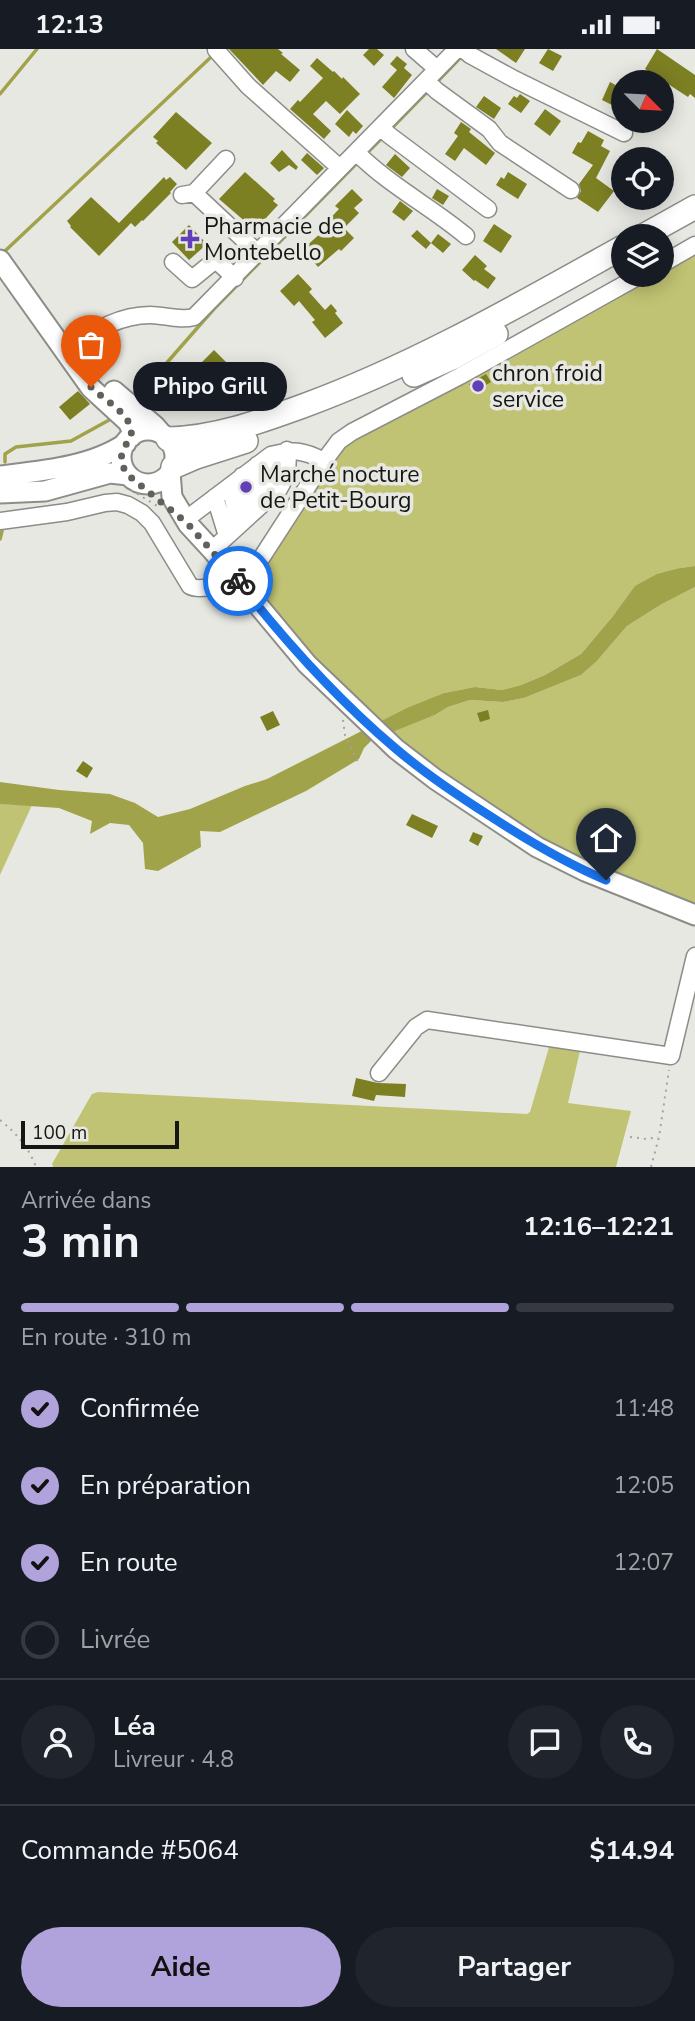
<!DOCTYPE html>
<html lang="fr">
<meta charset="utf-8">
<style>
body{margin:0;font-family:"Nunito Sans",sans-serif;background:#20242c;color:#f1f3f6;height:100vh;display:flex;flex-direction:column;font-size:26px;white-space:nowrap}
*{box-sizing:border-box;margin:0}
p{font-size:23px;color:#9ea1a6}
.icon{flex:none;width:38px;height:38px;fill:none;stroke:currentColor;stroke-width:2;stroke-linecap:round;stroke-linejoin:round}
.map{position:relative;height:1118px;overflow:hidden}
.panel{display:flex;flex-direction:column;background:#171b24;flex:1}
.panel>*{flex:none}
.needle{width:46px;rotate:114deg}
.fabs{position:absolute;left:611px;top:21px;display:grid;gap:14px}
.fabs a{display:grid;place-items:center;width:63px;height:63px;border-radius:50%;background:#171b24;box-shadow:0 4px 18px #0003;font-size:35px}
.scale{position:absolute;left:21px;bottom:18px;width:158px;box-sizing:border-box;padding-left:7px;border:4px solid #161614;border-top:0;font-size:19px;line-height:24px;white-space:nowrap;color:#161614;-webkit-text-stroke:5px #e8e8e3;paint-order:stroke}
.pin{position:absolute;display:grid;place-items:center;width:60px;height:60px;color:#fff;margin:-72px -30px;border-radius:50% 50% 50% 0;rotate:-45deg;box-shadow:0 0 7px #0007}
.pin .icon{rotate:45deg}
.courier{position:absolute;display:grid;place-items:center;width:70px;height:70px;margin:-35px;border:5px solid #1a73e8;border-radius:50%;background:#fff;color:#222;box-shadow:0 2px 9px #0007}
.bubble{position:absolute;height:49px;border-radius:24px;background:#171b24;box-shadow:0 4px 18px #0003;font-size:23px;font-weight:700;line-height:49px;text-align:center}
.headline em{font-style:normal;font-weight:700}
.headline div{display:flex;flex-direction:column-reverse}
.headline{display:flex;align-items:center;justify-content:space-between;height:119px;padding:0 21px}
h1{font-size:46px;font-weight:700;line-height:52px}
.bar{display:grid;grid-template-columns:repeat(4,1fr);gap:10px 7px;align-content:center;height:84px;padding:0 21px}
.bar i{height:9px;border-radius:5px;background:#363941}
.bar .on{background:#b0a2da}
.bar p{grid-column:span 4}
.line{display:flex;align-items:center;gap:18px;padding:0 21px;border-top:2px solid #363941}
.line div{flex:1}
.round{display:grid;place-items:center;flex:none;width:74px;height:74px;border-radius:37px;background:#20242c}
ol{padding:0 21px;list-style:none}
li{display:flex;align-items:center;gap:21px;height:77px}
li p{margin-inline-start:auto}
li .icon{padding:7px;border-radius:50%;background:#b0a2da;color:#111;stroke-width:4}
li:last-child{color:#9ea1a6}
li i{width:38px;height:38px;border:4px solid #363941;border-radius:50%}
.button{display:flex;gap:14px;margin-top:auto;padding:14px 21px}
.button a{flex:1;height:80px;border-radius:42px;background:#b0a2da;color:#111;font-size:28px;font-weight:700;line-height:80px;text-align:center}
.button a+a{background:#20242c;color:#f1f3f6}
.status{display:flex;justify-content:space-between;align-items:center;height:49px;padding:0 35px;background:#171b24;direction:ltr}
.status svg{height:19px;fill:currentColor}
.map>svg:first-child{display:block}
.green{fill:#c0c373}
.water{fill:#a1a34b}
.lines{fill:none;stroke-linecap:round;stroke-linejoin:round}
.stream{stroke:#a1a34b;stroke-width:3.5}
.building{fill:#7d7f23}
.minor-casing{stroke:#8c8c88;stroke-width:19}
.major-casing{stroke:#8c8c88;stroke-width:23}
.highway-casing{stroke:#8c8c88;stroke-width:26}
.path{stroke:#a3a39f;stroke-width:2;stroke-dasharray:2 5;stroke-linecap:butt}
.minor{stroke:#fff;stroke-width:16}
.major{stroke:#fff;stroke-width:19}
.highway{stroke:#fff;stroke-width:23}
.done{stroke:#60605c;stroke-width:7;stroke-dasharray:0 12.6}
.route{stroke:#1a73e8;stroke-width:9}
.poi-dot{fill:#603fb7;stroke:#e8e8e3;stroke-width:2.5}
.labels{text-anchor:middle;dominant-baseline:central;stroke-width:7;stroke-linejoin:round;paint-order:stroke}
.poi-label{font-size:23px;fill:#161614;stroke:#e8e8e3;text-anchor:start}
</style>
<div class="status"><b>12:13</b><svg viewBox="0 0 49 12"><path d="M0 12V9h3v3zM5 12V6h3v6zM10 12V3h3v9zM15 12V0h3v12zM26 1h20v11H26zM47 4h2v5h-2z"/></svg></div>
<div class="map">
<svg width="695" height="1118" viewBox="0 0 695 1118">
<rect width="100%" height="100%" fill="#e8e8e3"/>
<path class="green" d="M 695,196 L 695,517 L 680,519 L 634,539 L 613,567 L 581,605 L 545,626 L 521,636 L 502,641 L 475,638 L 444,644 L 375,675 L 237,530 L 339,392 L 641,226 L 662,226 L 662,215 Z
M 695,538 L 695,866 L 537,798 L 387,684 L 435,666 L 448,658 L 470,651 L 503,653 L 524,649 L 581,626 L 596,613 L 627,577 L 662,555 Z
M 0,755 L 32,756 L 0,826 Z
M 552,988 L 582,993 L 568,1054 L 631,1062 L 616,1118 L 53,1118 L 52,1115 L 89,1050 L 92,1045 L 98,1043 L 527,1065 L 530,1063 Z"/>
<path class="water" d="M 695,517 L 695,538 L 662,555 L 627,577 L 596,613 L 581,626 L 524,649 L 503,653 L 470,651 L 448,658 L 435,666 L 372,691 L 364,699 L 359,710 L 306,742 L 220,783 L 200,782 L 201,798 L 158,822 L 145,820 L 143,794 L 129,776 L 110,774 L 90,785 L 92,772 L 59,759 L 0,755 L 0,733 L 59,741 L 110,745 L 135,754 L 158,768 L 190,760 L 245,737 L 267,730 L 407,659 L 444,644 L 475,638 L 502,641 L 521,636 L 545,626 L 581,605 L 613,567 L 635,537 L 657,525 L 680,519 Z"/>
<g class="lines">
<path class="stream" d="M 437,33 L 463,6
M 0,45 L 37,0
M 390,81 L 429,41
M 365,106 L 385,86
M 5,202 L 210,9
M 136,349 L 213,261 L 360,111
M 5,413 L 5,405 L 16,398 L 71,392 L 111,370
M 0,490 L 2,482"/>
</g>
<path class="building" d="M 229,0 L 278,0 L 283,4 L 281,5 L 300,21 L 290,33 L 276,22 L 263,36 Z
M 369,0 L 377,0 L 384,6 L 374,17 L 363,6 Z
M 496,0 L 525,0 L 516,14 Z
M 548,0 L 562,7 L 553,22 L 539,14 Z
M 657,0 L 695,26 L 695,49 L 690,45 L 688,48 L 645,20 Z
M 397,7 L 407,15 L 404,19 L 412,26 L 394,49 L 382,38 L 397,21 L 390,15 Z
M 317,9 L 333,23 L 334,22 L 342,30 L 343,28 L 360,45 L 340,65 L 326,52 L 313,65 L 331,82 L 324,90 L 290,60 L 298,51 L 300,53 L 323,29 L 310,17 Z
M 610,33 L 623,40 L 623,53 L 620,60 L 602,51 Z
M 520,45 L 530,52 L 521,64 L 508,55 L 514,47 L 517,49 Z
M 484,47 L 501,59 L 494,70 L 476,58 Z
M 545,60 L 561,72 L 550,87 L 534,75 Z
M 347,61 L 363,77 L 356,85 L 353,82 L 349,88 L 335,75 Z
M 176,63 L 212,94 L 186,121 L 156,94 L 158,92 L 153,88 Z
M 461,73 L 471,80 L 469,83 L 495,104 L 486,116 L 464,99 L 455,112 L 445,105 L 458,87 L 454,84 Z
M 588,82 L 604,91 L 601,97 L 610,102 L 596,129 L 614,142 L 598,163 L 577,149 L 581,142 L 579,135 L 593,116 L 572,104 L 578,93 L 581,94 Z
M 282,101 L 298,118 L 296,121 L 289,116 L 279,123 L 270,114 Z
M 307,104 L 324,119 L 317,126 L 301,111 Z
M 395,105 L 410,119 L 402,128 L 386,116 Z
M 245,123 L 275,150 L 273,152 L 278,156 L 255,181 L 219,150 Z
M 508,123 L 527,135 L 518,150 L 496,136 L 501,128 L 504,130 Z
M 164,128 L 166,131 L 170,128 L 177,135 L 170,143 L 171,144 L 143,172 L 142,171 L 135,178 L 131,174 L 99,207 L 70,178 L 71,177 L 67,172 L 91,148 L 119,174 Z
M 352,140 L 363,151 L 354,159 L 359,164 L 344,179 L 354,189 L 341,202 L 339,200 L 318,218 L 303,200 L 322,183 L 320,180 L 339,160 L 335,157 Z
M 437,140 L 449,147 L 443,156 L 432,149 Z
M 400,152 L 413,162 L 404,172 L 392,163 Z
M 494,175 L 512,187 L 501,204 L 483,192 Z
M 189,176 L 207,195 L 189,211 L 172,193 Z
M 417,181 L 431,194 L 438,185 L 451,195 L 443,204 L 431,194 L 426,200 L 411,187 Z
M 475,206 L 487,217 L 484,220 L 496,229 L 488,240 L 475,231 L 474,232 L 462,221 Z
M 298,225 L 312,240 L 309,243 L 325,261 L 331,255 L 337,262 L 335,264 L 343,274 L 325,289 L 312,273 L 315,271 L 299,252 L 294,257 L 280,242 Z
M 214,301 L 233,320 L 230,322 L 233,325 L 224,334 L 215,325 L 201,339 L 197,336 L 188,356 L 171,349 L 177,336 L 187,340 L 208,318 L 202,313 Z
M 486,325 L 491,333 L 474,343 L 469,335 Z
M 78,342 L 90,355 L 70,371 L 59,358 Z
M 488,661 L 490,670 L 480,673 L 477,664 Z
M 273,662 L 280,676 L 267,682 L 260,668 Z
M 83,712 L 93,719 L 87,729 L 76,722 Z
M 412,765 L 438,777 L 432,789 L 406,776 Z
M 473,783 L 483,787 L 478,797 L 469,792 Z
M 356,1029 L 378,1034 L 406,1035 L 405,1048 L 376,1046 L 374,1052 L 352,1047 Z"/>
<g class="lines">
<g class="minor-casing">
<path id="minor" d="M 414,0 L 437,20
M 463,0 L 470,6 L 514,30 L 624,84
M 216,1 L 248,37 L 340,119
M 426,32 L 437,42 L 489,80 L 500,94 L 571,141
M 381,78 L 389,86 L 488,160
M 356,103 C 390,137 430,157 466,187
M 194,144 L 226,110
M 182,146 L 194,144 L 258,204
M 173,213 L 192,230 L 213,213 L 219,214 L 235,229
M 662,215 L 695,196
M 65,301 C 92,284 117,266 150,266 C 165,266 179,272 194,268 L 457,0
M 271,406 L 274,444
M 257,416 L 262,454
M 242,427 L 252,464
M 230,437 L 239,476
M 215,448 L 227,487
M 185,471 L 271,406 C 293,400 303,401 324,412
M 0,472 L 67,463 L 105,454 L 117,453 L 128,456 L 142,464 L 152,474 L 190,537 C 200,543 230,534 240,528 C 249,523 255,516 262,508 L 324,412 L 339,392 L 352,383 L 460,327 L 641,226
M 212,501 L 279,440 C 287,427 289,416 287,401
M 379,1024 L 416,978 L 427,971 L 671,1007 L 695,907"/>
</g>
<g class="major-casing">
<path id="major" d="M 0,211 L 91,339 L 128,373 L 132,381 L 131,388
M 114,342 L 155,377 L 162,385
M121 408a27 27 0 1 1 54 0a27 27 0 1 1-54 0Z
M 170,423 L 172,448 L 188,475 L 212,501 L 307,615 L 396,700 L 435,730 L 537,798 L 585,822 L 695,866
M 0,427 C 41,422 92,418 126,394
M 0,444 L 45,442 L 110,424 L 128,426"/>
</g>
<g class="highway-casing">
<path id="highway" d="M 643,187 L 695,158
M 414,326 L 454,308 L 496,285
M 168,390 C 215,389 259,373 303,357 C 415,316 519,256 623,198
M 173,418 L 196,408 L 246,392"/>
</g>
<path class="path" d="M 131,441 L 159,458
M 343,671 L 345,686 L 358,713
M 0,1071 C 17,1085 28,1097 36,1118
M 630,1088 L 647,1090 L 658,1088
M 651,1118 L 659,1088 L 669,1021"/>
<use href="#minor" class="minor"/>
<use href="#major" class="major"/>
<use href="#highway" class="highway"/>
</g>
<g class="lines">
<path class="done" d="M 91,338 C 103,350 126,362 131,379 C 135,394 110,401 128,426 L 188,475 L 238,532"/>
<path class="route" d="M 238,532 C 285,592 336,649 395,699 C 424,724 457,746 490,767 C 527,791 565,814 606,831"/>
</g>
<g class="poi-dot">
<path d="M186.5 179.5h7v7h7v7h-7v7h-7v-7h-7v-7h7z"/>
<circle cx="478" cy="337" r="7"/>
<circle cx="246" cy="438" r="7"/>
</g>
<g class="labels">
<g class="poi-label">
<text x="204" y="177">Pharmacie de<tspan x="204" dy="26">Montebello</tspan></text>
<text x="492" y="324">chron froid<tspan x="492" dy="26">service</tspan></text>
<text x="260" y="425">Marché nocture<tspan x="260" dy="26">de Petit-Bourg</tspan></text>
</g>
</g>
</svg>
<div class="fabs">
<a><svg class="needle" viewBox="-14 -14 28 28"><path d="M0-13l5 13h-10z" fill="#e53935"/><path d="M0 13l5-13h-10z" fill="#9ea1a6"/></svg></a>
<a><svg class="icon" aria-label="locate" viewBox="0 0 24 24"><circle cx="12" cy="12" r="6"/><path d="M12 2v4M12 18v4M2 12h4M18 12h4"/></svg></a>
<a><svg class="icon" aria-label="layers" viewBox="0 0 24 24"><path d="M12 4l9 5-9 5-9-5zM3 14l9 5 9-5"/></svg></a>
</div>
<div class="scale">100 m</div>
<div class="pin" style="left:91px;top:338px;background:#ea580c"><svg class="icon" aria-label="bag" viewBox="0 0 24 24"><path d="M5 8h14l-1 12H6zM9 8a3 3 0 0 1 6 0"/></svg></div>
<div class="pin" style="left:606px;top:831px;background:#1f2937"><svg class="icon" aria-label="home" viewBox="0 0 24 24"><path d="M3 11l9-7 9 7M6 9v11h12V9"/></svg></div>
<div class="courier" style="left:238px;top:532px"><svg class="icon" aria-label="bike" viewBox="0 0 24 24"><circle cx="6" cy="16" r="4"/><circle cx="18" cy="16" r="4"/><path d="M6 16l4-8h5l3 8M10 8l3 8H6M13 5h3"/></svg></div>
<div class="bubble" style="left:133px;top:313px;width:154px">Phipo Grill</div>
</div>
<section class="panel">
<div class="headline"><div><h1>3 min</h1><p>Arrivée dans</p></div><em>12:16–12:21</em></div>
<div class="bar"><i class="on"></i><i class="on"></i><i class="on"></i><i></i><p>En route · 310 m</p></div>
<ol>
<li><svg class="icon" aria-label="check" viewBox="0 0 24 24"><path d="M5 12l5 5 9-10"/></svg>Confirmée<p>11:48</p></li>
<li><svg class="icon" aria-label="check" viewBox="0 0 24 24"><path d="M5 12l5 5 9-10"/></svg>En préparation<p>12:05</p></li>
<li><svg class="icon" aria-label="check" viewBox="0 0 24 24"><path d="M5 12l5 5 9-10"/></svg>En route<p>12:07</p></li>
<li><i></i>Livrée</li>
</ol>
<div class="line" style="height:126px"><a class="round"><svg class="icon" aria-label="person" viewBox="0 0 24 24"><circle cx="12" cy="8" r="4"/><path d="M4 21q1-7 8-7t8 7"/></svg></a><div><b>Léa</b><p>Livreur · 4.8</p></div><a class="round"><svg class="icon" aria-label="chat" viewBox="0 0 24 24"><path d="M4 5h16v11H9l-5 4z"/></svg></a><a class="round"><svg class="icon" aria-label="phone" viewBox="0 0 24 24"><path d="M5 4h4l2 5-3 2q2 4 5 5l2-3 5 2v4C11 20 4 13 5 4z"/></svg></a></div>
<div class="line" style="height:91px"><div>Commande #5064</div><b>$14.94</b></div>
<div class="button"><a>Aide</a><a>Partager</a></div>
</section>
